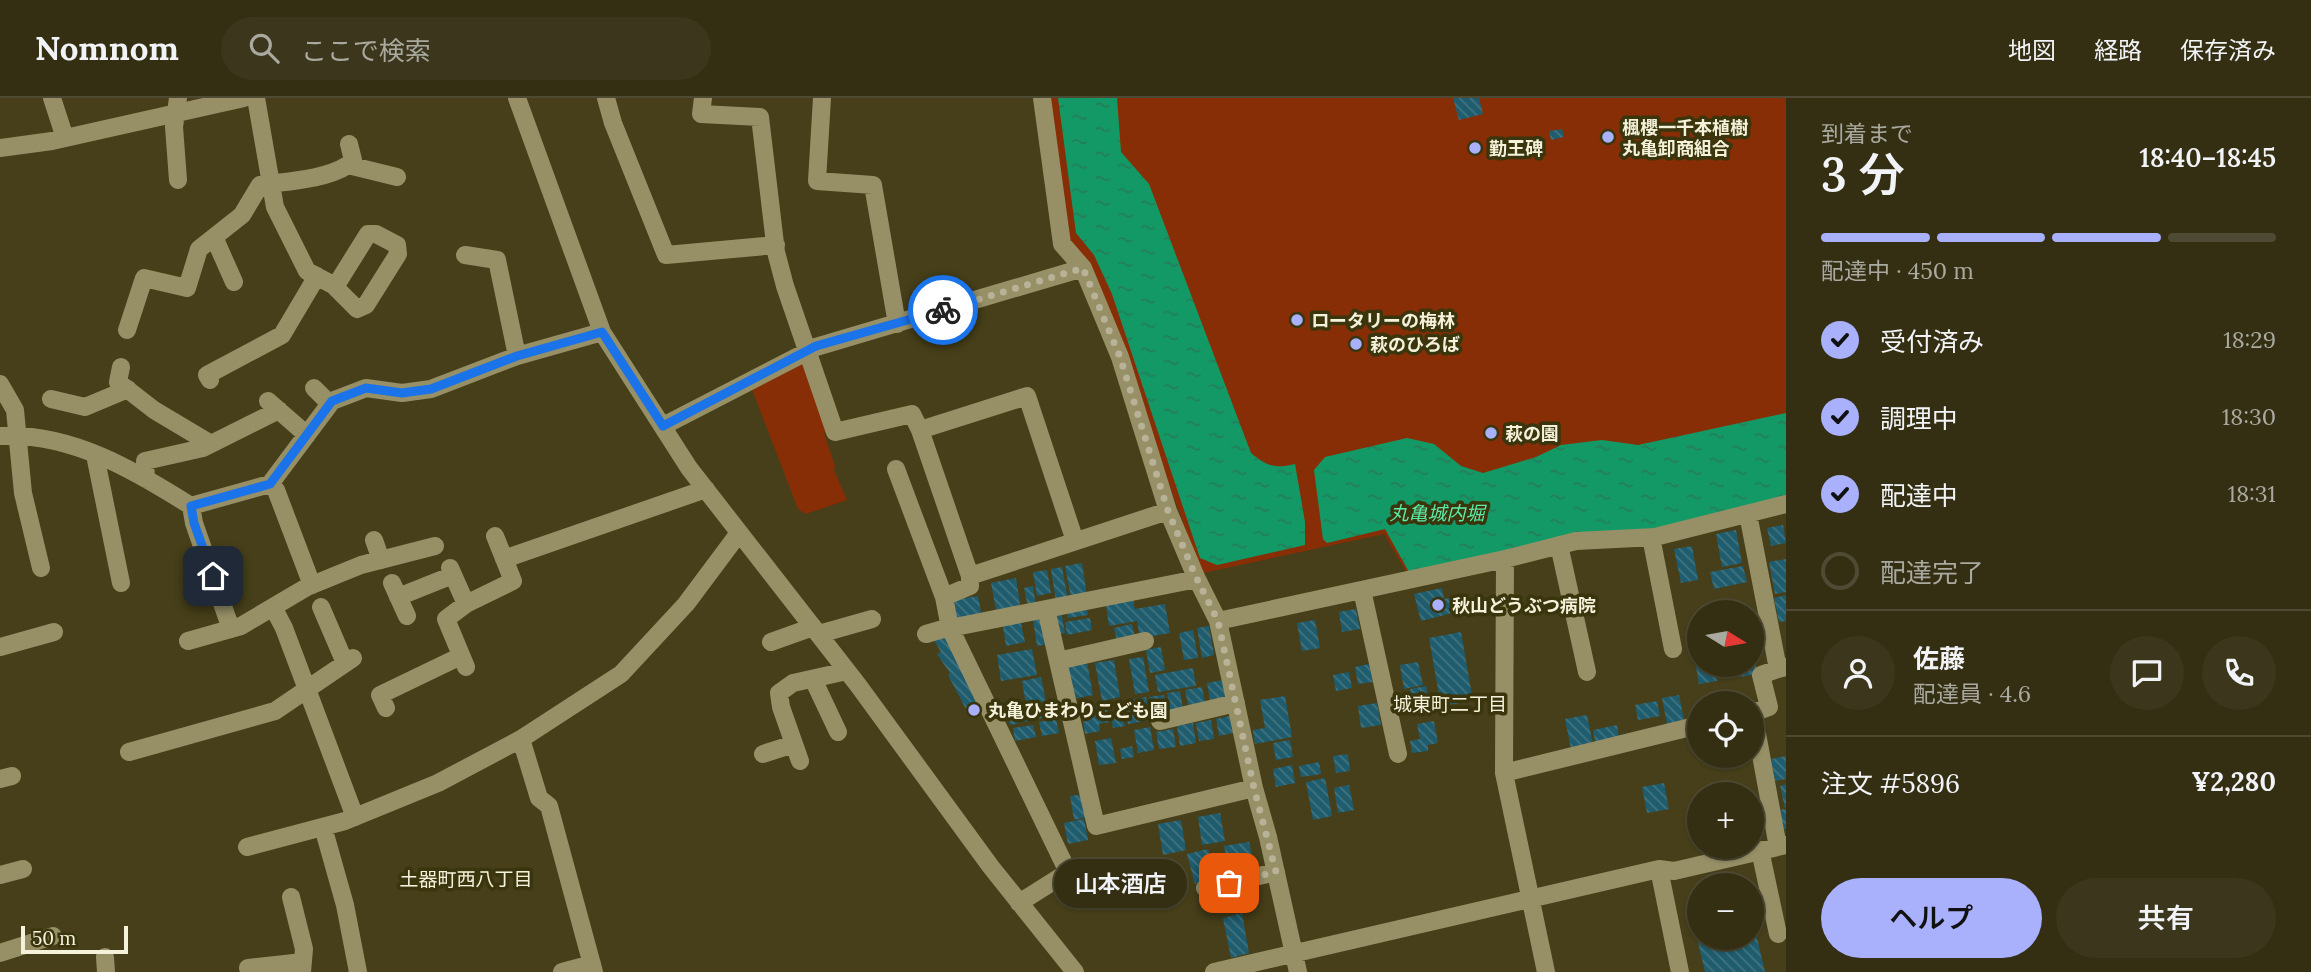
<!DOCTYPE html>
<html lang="ja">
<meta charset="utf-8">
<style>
body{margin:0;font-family:Lora,"Noto Sans JP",serif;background:#3c371c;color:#f1f3f6;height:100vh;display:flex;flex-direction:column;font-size:26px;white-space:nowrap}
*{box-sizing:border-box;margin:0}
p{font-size:23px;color:#a9a9a0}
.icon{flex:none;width:38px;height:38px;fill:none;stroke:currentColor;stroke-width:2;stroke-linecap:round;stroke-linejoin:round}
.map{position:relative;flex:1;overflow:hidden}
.details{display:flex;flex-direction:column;background:#342f13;width:525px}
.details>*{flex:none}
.needle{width:46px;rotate:101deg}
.tools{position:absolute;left:1687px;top:502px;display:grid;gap:14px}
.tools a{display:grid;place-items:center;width:77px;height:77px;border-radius:50%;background:#342f13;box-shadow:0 2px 5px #0004,0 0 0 2px #4e4a33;font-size:35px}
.scale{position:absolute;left:21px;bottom:18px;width:107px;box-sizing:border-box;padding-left:7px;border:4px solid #f5f2dc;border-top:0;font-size:19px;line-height:24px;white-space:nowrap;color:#f5f2dc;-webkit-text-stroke:5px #3b350d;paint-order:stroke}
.pin{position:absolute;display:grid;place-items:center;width:60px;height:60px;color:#fff;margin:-30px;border-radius:14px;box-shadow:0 4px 10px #0006}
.courier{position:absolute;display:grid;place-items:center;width:70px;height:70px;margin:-35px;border:5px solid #1a73e8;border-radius:50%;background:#fff;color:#222;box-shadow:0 2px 9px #0007}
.bubble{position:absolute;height:49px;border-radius:24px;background:#342f13;box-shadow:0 2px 5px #0004,0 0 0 2px #4e4a33;font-size:23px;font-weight:600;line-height:49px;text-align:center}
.head em{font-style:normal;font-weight:600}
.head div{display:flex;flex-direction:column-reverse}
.head{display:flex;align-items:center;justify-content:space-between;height:119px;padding:0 35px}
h1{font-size:46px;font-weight:600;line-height:52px}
.bar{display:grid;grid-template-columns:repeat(4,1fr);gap:10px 7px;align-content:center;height:84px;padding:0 35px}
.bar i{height:9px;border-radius:5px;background:#4e4a33}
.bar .selected{background:#a9b0fc}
.bar p{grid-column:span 4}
.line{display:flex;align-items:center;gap:18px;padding:0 35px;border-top:2px solid #4e4a33}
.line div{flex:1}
.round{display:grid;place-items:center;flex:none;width:74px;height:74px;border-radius:37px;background:#3c371c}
ol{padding:0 35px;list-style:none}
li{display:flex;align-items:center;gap:21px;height:77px}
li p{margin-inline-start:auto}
li .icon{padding:7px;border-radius:50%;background:#a9b0fc;color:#111;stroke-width:4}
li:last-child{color:#a9a9a0}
li i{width:38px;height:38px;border:4px solid #4e4a33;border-radius:50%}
.action{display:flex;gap:14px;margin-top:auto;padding:14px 35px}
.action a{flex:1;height:80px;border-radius:42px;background:#a9b0fc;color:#111;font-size:28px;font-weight:600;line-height:80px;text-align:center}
.action a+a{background:#3c371c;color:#f1f3f6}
header{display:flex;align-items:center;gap:42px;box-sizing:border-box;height:98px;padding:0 35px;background:#342f13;border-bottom:2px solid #4e4a33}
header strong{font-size:33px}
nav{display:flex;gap:38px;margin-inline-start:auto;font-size:24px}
.search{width:490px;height:63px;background:#3c371c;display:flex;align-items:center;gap:18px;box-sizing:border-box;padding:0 24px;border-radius:38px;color:#a9a9a0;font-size:26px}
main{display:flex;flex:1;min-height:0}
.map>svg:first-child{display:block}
.park{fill:#882e06}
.water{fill:url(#water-ripples)}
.building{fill:url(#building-back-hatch)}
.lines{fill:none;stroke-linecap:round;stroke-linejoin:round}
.minor{stroke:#979067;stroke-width:18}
.done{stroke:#b8b398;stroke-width:7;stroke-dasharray:0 12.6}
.route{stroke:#1a73e8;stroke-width:9}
.poi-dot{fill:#a9b0fc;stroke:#3b350d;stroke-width:2.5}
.labels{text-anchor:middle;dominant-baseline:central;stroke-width:7;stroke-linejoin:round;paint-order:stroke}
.poi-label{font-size:18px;font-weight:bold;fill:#f5f2dc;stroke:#3b350d;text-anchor:start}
.water-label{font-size:19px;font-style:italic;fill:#5beba8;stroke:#3b350d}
.neighbourhood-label{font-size:19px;fill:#f5f2dc;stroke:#3b350d}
</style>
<header>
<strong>Nomnom</strong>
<div class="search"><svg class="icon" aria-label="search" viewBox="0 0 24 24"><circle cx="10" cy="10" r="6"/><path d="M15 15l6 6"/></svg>ここで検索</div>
<nav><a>地図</a><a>経路</a><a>保存済み</a></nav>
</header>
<main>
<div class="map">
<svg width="1786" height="874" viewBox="0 0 1786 874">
<defs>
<pattern id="water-ripples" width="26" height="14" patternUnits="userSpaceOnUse" patternTransform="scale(1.75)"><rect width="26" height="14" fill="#129965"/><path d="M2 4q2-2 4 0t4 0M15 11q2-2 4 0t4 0" fill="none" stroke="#267d59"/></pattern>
<pattern id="building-back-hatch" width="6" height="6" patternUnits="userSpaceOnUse" patternTransform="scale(1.75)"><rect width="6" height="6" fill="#1f5c6d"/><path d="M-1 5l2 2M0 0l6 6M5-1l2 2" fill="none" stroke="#407481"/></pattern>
</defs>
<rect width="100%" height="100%" fill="#463f19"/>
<path class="park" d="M 1050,0 L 1786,0 L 1786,401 L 1408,477 L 1384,436 L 1203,475 L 1197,463 L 1161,364 L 1070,146 Z
M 802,264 L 830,332 L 824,335 L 835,368 L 834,372 L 847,402 L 806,416 L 798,411 L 751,289 Z"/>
<path class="water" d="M 1058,0 L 1117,0 L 1121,54 L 1149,86 L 1251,355 C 1267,368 1275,371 1295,366 L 1305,424 L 1305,447 L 1217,467 L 1200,460 L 1112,196 L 1094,157 L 1076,135 Z
M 1786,315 L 1786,400 L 1668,430 L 1410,476 L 1385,431 L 1327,445 L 1323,441 L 1314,372 L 1325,359 L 1407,340 L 1434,346 L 1461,368 L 1483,375 L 1536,359 L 1561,347 L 1602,342 L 1638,347 Z"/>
<path class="building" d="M 1453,0 L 1479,0 L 1483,16 L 1459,22 Z
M 1562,31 L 1564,39 L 1551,42 L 1549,33 Z
M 1783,427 L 1786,445 L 1771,448 L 1767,430 Z
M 1736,432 L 1742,465 L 1722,469 L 1716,436 Z
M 1692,448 L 1698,482 L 1681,485 L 1674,451 Z
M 1786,461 L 1786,494 L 1775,496 L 1769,464 Z
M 1082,465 L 1087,498 L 1071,500 L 1065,468 Z
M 1743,468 L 1747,484 L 1714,491 L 1710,474 Z
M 1062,469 L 1068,502 L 1056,504 L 1051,471 Z
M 1047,472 L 1051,495 L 1037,498 L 1033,474 Z
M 1016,480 L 1021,513 L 997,517 L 991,485 Z
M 1033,488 L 1036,508 L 1028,509 L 1024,490 Z
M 1442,490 L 1444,501 L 1457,498 L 1460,513 L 1421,523 L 1414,496 Z
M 1786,497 L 1786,523 L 1779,524 L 1774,500 Z
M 978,498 L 983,524 L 958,528 L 953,502 Z
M 1133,502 L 1135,511 L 1165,506 L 1170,535 L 1140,540 L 1137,523 L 1109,528 L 1106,507 Z
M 1086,506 L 1088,517 L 1068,520 L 1066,510 Z
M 1356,511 L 1360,531 L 1342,534 L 1339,514 Z
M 1043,513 L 1049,546 L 1037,548 L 1032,515 Z
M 1061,513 L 1065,535 L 1053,538 L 1049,515 Z
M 1756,516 L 1762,545 L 1752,547 L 1752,517 Z
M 1020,520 L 1025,544 L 1006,548 L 1002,523 Z
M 1090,520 L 1092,532 L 1067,537 L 1065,524 Z
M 1315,522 L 1320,550 L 1302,553 L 1297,525 Z
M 1132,526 L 1136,544 L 1118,547 L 1114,530 Z
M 1209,528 L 1214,557 L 1202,560 L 1197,530 Z
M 1193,532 L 1198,560 L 1184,562 L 1179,535 Z
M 1461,534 L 1473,603 L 1441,608 L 1429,540 Z
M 944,536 L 981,608 L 968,615 L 948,577 L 950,575 L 937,556 L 941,554 L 934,542 Z
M 1161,549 L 1165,572 L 1150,575 L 1146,552 Z
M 1032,551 L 1037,577 L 1001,583 L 997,557 Z
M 1752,552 L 1758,576 L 1740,579 L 1737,567 L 1752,567 Z
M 1699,557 L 1699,567 L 1714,567 L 1717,583 L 1699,586 L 1694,558 Z
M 1143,559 L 1149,594 L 1135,596 L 1129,561 Z
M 1114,562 L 1120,599 L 1102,603 L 1095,565 Z
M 1087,564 L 1093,597 L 1072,601 L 1066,568 Z
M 1418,564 L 1423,587 L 1404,591 L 1400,567 Z
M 1369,566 L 1373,584 L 1358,586 L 1355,569 Z
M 1193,570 L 1196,588 L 1158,594 L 1155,577 Z
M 1349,574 L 1352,590 L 1336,593 L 1333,577 Z
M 1041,579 L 1046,604 L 1026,607 L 1022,583 Z
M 1223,582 L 1226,599 L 1210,602 L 1207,585 Z
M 1426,588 L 1430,613 L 1415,616 L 1410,591 Z
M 1202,589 L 1205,604 L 1188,607 L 1185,592 Z
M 1180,593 L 1183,611 L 1170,613 L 1167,595 Z
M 1164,597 L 1167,615 L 1152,618 L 1149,599 Z
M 1679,597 L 1685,627 L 1668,631 L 1662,600 Z
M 1285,598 L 1292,639 L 1255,646 L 1253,632 L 1265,630 L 1260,602 Z
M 1146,599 L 1150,622 L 1128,626 L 1124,603 Z
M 1657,603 L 1660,618 L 1638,622 L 1635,607 Z
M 1054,604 L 1056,617 L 1037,621 L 1034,608 Z
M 1377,605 L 1381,627 L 1361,630 L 1358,608 Z
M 1106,607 L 1109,624 L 1099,626 L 1100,633 L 1085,636 L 1081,611 Z
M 1027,610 L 1029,623 L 1010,627 L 1007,613 Z
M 1122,616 L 1125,628 L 1113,630 L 1111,618 Z
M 1587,617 L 1593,646 L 1571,651 L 1565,621 Z
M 1230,618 L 1233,635 L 1219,638 L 1216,621 Z
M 1056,621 L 1059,635 L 1042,638 L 1039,624 Z
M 1211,622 L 1214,641 L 1199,643 L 1196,625 Z
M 1434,623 L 1438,645 L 1428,647 L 1428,653 L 1412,655 L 1410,643 L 1420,641 L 1417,626 Z
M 1193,625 L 1196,645 L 1180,648 L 1177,628 Z
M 1033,627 L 1036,639 L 1015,643 L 1013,630 Z
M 1617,627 L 1620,645 L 1596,650 L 1593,632 Z
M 1150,629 L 1154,652 L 1138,655 L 1134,632 Z
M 1173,631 L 1176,649 L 1159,651 L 1156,634 Z
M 1111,640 L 1116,665 L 1099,667 L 1095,643 Z
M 1290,642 L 1293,659 L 1276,662 L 1273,645 Z
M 1132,648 L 1134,659 L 1122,661 L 1120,651 Z
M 1348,656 L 1350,673 L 1336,675 L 1333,658 Z
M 1786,658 L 1786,681 L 1775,683 L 1771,661 Z
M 1319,664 L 1321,676 L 1301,679 L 1299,668 Z
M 1292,667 L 1295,685 L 1276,689 L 1273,671 Z
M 1325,680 L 1332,718 L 1313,722 L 1306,684 Z
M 1664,685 L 1669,711 L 1647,715 L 1642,689 Z
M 1786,686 L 1786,710 L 1785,710 L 1780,688 Z
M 1349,687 L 1354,712 L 1338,715 L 1334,690 Z
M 1084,696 L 1088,719 L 1074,722 L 1070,698 Z
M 1786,711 L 1786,731 L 1779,732 L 1778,712 Z
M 1220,715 L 1225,743 L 1202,747 L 1198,719 Z
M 1084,721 L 1088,742 L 1068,746 L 1064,725 Z
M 1181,722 L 1186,752 L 1163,757 L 1158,726 Z
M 1249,744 L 1255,772 L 1231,777 L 1224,748 Z
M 1208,751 L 1216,781 L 1195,786 L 1187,756 Z
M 1699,799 L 1699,840 L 1752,840 L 1753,823 L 1765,874 L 1705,874 L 1688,802 Z
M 1242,815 L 1249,855 L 1231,860 L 1223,820 Z"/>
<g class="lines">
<path class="minor" d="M 52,0 L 65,40
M 178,0 L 174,29 L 178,82
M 256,0 L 275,109 L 307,173 L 333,187 L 357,211 L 366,207 L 398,156 L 397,147 L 376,136 L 368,136 L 335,189
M 517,0 L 602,234 L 689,370 L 858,587 L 991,769 L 1075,874
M 606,0 L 613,25 L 666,157 L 776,147
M 703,0 L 701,16 L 760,19 L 776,154 L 785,188 L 835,334 L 912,316 L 920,332 L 1027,298 L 1075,443
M 822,0 L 817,83 L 873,87 L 897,226
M 1042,0 L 1062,146 L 1083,170 L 1120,259 L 1168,413 L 1196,479 L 1218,523 L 1254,690 L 1268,739 L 1298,874
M 0,50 L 52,43 L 244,0
M 348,67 L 353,62 L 349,46
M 214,139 L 234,184
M 465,157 L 497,162 L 517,258
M 127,232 L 144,180 L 187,190 L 199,151 L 242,117 L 260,87 C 288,83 324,82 348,67 L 397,79
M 121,269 L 118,284 L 154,312 L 211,346
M 210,282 L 207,277 L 282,237 L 317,178
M 0,286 L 15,312 L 23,395 L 41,470
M 314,290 L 330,306
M 51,301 L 85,309 L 128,291
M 268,303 L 307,337
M 663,328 L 816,249 L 1083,170
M 920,332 L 970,478 L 1168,413
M 0,338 C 70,334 134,372 191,408 L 270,386 L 332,303 L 366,290 L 402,295 L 431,291 L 517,258 L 602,234
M 95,357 L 121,485
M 896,371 L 944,499
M 146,381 L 145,363 L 203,350 L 279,312
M 270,386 L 276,392 L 312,487
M 191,408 L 194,425 L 231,531
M 1748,416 L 1778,571 L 1786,569
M 1651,439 L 1673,551
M 374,442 L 381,462
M 1559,447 L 1587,574
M 504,461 L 706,391
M 1505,461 L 1504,675 L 1546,874
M 450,470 L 466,506 L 513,483 L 495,438
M 970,478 L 970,488 L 944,499 L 950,530 L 1068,774 L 1019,805
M 1197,481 L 1046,511 L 1096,728 L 1254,690
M 392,485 L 407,518
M 1362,492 L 1398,656
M 398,499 L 453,477
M 466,506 L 446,521 L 466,569
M 273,509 L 284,530 L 355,719
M 321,509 L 345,565
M 1218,523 L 1505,461 L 1576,443 L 1655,439 L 1786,406
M 950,530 L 1046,511
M 819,536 L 872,521
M 926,536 L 950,529
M 188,543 L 241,528 L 307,489 L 361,467 L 435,448
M 771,544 L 813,529
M 0,549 L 54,534
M 1058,563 L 1145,543
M 813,581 L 838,634
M 386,610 L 380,597 L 461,558
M 1753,614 L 1778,749
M 1752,615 L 1769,609 L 1761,577 L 1778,571
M 1160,623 L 1236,605
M 521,641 L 539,700 L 549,708 L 594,874
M 129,654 L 275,613 L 353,560
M 763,656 L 794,646
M 800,663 L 781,609 L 779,595 L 793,585 L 847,573
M 1504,675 L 1699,627
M 0,681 L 12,678
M 323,729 L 345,807 L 358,874
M 247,749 L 345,723 L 438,685 L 521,641 L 621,576 L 686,506 L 739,435
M 1760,752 L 1778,836
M 1659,771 L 1680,874
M 0,777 L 23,771
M 1205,790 L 1276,774
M 291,799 L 304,851 L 302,874
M 0,855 L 53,838
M 105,859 L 106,874
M 248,870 L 303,864
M 562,874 L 592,866
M 1214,874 L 1659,771 L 1674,773 L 1786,747"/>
</g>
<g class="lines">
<path class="done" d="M 943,212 L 1083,170 L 1120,259 L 1168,413 L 1196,479 L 1218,523 L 1254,690 L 1276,774 L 1229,785"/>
<path class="route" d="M 213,478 L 194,425 L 191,408 L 270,386 L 332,303 L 366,290 L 402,295 L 431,291 L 517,258 L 602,234 L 663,328 L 816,248 L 943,212"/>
</g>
<g class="poi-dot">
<circle cx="1608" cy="39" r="7"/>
<circle cx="1475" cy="50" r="7"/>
<circle cx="1297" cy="222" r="7"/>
<circle cx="1356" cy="246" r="7"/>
<circle cx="1491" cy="335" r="7"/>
<circle cx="1438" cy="507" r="7"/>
<circle cx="974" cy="612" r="7"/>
</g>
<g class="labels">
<g class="poi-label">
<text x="1622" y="29">楓櫻一千本植樹<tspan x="1622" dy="21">丸亀卸商組合</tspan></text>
<text x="1489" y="50">勤王碑</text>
<text x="1311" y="222">ロータリーの梅林</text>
<text x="1370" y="246">萩のひろば</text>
<text x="1505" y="335">萩の園</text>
<text x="1452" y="507">秋山どうぶつ病院</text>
<text x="988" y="612">丸亀ひまわりこども園</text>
</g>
<g class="water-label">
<text x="1437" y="415">丸亀城内堀</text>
</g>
<g class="neighbourhood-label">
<text x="1450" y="606">城東町二丁目</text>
<text x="466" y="781">土器町西八丁目</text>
</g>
</g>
</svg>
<div class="tools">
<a><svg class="needle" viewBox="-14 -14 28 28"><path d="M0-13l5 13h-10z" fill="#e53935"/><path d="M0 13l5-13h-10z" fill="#a9a9a0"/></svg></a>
<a><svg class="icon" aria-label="locate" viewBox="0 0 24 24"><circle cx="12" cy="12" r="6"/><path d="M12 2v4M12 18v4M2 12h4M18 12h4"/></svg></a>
<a>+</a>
<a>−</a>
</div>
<div class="scale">50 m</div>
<div class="pin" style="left:1229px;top:785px;background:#ea580c"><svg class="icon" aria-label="bag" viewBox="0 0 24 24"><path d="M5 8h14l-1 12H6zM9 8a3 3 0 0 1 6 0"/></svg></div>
<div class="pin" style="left:213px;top:478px;background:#1f2937"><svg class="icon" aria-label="home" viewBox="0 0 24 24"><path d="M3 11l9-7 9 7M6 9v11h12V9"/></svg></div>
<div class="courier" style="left:943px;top:212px"><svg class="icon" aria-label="bike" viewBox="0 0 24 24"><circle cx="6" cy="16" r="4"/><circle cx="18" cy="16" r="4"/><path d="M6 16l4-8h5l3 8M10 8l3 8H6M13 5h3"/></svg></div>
<div class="bubble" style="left:1054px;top:761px;width:133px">山本酒店</div>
</div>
<section class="details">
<div class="head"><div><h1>3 分</h1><p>到着まで</p></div><em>18:40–18:45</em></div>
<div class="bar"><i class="selected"></i><i class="selected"></i><i class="selected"></i><i></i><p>配達中 · 450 m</p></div>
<ol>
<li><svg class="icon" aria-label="check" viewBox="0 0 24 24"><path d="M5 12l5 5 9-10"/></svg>受付済み<p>18:29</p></li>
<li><svg class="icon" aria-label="check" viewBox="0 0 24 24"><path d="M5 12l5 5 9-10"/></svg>調理中<p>18:30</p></li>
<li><svg class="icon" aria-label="check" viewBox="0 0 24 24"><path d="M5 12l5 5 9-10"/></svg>配達中<p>18:31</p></li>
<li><i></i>配達完了</li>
</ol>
<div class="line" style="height:126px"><a class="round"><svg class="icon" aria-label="person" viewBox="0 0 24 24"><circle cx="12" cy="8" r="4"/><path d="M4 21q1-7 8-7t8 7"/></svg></a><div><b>佐藤</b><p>配達員 · 4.6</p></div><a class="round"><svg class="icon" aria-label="chat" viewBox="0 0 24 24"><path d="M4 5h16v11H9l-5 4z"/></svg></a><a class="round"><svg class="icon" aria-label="phone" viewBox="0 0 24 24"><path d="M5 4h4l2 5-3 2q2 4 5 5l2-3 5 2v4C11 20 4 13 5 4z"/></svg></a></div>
<div class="line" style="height:91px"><div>注文 #5896</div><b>¥2,280</b></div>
<div class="action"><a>ヘルプ</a><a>共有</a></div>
</section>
</main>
